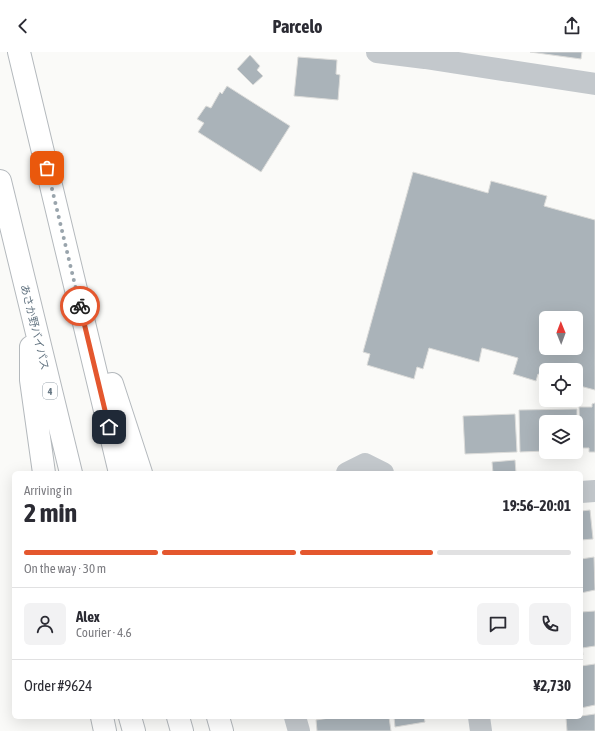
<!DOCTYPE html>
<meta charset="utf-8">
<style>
body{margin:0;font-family:"Asap Condensed","Noto Sans JP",sans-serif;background:#f2f2f3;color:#2b2b33;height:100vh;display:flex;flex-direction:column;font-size:15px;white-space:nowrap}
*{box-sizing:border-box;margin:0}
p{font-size:13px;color:#7c7c81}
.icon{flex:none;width:22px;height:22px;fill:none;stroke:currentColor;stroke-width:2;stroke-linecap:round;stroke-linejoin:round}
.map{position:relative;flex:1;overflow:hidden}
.sheet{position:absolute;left:12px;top:419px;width:571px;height:248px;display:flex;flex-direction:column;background:#fff;border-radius:6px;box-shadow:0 4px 16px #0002}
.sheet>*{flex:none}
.needle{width:26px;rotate:359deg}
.controls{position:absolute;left:539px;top:259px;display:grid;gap:8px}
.controls a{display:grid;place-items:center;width:44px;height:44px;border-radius:6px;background:#fff;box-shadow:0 4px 16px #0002;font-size:20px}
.pin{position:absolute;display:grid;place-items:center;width:34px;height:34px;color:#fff;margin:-17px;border-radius:8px;box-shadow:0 2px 6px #0006}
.courier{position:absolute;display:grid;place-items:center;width:40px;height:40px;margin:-20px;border:3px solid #e4572e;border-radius:50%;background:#fff;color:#222;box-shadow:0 1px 5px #0007}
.overview em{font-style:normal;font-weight:700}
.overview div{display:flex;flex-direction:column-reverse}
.overview{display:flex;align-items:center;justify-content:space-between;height:68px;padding:0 12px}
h1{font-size:26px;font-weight:700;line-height:30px}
.bar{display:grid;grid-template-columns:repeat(4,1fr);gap:6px 4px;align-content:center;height:48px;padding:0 12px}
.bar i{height:5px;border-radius:3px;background:#e1e1e2}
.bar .current{background:#e4572e}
.bar p{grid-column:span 4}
.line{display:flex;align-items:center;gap:10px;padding:0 12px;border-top:1px solid #e1e1e2}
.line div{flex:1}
.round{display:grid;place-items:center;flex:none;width:42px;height:42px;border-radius:6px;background:#f2f2f3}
header{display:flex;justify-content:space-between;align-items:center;height:52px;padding:0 12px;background:#fff;font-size:18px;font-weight:700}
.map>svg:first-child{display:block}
.building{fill:#aab3b9;stroke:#dcdcda;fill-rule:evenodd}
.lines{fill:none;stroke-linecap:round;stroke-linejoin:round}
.highway-casing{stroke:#b4b9bd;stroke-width:24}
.minor{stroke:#c3c8cc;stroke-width:22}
.highway{stroke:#fff;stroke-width:22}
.done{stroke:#99a4ac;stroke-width:4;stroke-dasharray:0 7.2}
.route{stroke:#e4572e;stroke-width:5}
.labels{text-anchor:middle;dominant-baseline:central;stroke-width:4;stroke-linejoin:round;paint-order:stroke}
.shield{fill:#fff;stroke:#939fa8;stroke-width:1}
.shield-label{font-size:10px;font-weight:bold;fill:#657683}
.street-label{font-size:11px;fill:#657683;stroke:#fff}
</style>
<header><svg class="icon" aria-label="back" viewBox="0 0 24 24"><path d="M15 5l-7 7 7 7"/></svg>Parcelo<svg class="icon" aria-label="share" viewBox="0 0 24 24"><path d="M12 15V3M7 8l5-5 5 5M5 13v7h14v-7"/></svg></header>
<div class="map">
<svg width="595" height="679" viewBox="0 0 595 679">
<rect width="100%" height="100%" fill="#fafaf8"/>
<path class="building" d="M 530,0 L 582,0 L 581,7 Z
M 250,3 L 260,14 L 257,18 L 263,24 L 253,33 L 237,17 Z
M 298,5 L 337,8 L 336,22 L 340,23 L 338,48 L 294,44 Z
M 227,34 L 290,74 L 261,120 L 198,80 L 204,71 L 197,67 L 206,54 L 211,56 L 220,40 L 222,42 Z
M 413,120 L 488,141 L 491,129 L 547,144 L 544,154 L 595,168 L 595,338 L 576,333 L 576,318 L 546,318 L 546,324 L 538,322 L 536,329 L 513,322 L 518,306 L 482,296 L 479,310 L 429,296 L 423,317 L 417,315 L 414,327 L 367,313 L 370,302 L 363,300 ZM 546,266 L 576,266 L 576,296 L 546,296 Z
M 595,351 L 595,400 L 589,400 L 589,396 L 580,396 L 579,355 L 592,355 L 592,352 Z
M 577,357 L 577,394 L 576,394 L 576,370 L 546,370 L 546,399 L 520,400 L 519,358 Z
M 515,362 L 517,400 L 465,402 L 463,364 Z
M 553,400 L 571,400 L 571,402 L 553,403 Z
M 515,408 L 516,421 L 493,421 L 492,410 Z
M 590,458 L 593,487 L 581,488 L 581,459 Z
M 594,505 L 595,538 L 581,541 L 581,507 Z
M 595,559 L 595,594 L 582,596 L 583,603 L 581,604 L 581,560 Z
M 595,612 L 595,653 L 581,656 L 581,614 Z
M 595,662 L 595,679 L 567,679 L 566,666 L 581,665 L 581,664 Z
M 336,665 L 389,665 L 391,679 L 317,679 L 316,668 Z
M 394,665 L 424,665 L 425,670 L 395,675 Z"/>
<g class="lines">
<g class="highway-casing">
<path id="highway" d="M 19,0 L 120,421
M 0,129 L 71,421
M 31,295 L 31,328 L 44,421
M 112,332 L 141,421
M 102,665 L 105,679
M 130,665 L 134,679
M 178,665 L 182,679
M 218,665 L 222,679"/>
</g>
<path class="minor" d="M 377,0 L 425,6 L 595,32
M 347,421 L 365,412 L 383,421
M 581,440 L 595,439
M 295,665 L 299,679
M 479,665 L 481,679"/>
<use href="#highway" class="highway"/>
</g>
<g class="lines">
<path class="done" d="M 47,116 L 80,254"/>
<path class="route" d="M 80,254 L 109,375"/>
</g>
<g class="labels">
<rect class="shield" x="43" y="331" width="14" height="16" rx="3"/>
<g class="shield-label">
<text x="50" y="339">4</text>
</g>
<g class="street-label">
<text transform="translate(35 275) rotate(76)">あさか野バイパス</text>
</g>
</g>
</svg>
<div class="controls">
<a><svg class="needle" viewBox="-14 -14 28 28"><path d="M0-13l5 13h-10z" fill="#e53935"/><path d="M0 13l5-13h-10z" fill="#7c7c81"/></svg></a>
<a><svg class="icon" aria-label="locate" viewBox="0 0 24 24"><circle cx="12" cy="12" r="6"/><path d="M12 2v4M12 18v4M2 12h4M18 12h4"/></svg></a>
<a><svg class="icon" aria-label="layers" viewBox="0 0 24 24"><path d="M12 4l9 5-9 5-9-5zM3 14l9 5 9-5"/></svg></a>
</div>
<div class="pin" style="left:47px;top:116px;background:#ea580c"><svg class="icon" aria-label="bag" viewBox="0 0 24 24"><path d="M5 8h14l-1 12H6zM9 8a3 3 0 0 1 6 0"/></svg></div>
<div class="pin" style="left:109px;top:375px;background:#1f2937"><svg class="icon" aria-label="home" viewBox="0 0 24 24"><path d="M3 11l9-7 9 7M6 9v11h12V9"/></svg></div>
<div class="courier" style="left:80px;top:254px"><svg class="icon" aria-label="bike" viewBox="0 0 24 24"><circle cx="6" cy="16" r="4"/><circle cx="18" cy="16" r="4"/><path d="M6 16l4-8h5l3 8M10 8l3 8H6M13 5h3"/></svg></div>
<section class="sheet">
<div class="overview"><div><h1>2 min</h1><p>Arriving in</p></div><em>19:56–20:01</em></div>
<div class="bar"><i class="current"></i><i class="current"></i><i class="current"></i><i></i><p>On the way · 30 m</p></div>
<div class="line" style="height:72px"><a class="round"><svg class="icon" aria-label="person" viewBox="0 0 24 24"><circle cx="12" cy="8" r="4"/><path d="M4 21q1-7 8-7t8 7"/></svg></a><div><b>Alex</b><p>Courier · 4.6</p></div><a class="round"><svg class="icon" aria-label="chat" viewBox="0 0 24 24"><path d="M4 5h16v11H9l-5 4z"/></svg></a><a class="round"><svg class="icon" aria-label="phone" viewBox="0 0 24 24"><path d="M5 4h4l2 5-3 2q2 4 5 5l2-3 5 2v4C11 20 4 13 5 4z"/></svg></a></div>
<div class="line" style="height:52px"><div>Order #9624</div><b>¥2,730</b></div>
</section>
</div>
